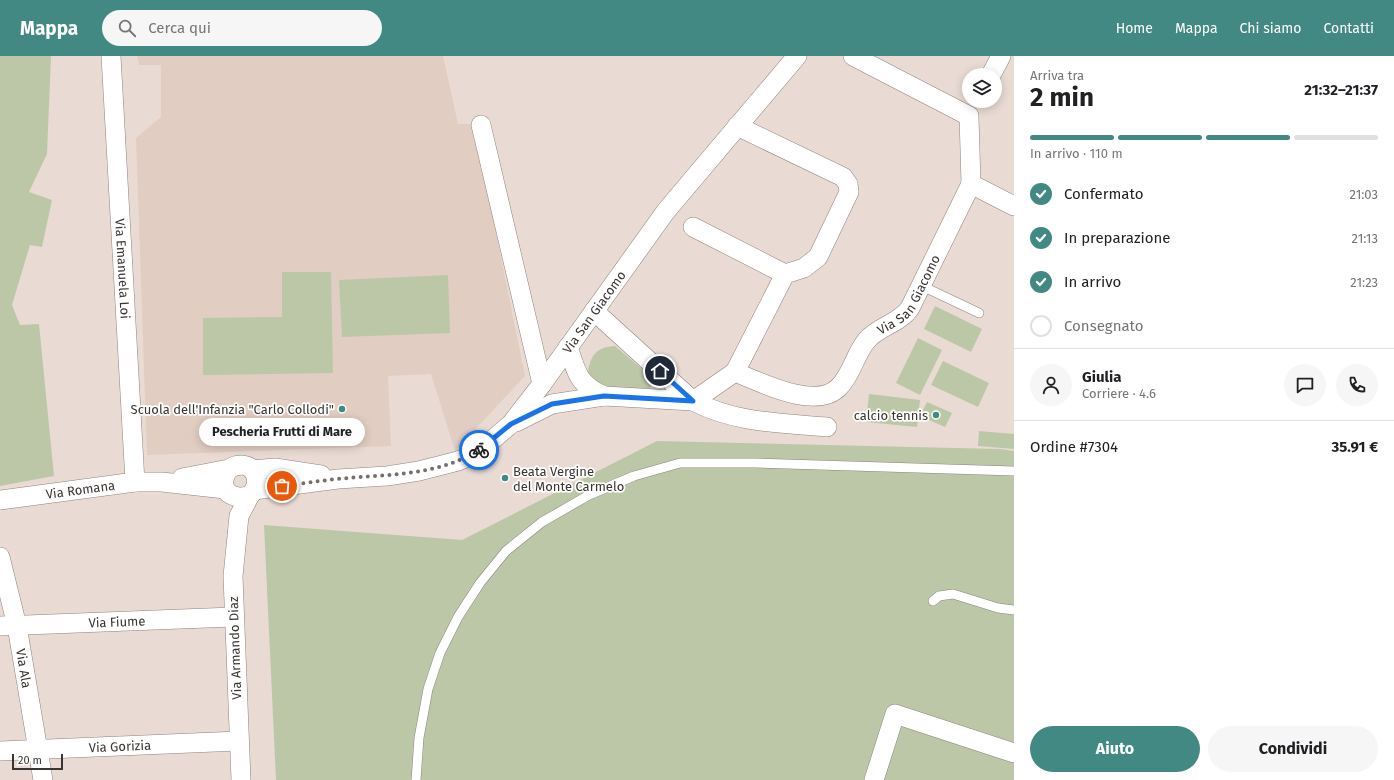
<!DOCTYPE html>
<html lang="it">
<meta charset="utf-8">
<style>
body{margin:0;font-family:"Fira Sans",sans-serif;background:#f6f6f6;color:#202124;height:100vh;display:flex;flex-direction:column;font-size:15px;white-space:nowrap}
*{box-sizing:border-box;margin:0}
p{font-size:13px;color:#757577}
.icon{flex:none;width:22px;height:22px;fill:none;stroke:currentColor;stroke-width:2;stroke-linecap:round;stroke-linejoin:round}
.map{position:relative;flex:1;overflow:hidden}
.side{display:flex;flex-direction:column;background:#fff;width:380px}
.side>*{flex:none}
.buttons{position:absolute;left:962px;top:12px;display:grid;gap:8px}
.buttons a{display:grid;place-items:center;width:40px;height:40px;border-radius:50%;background:#fff;box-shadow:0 2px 10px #0003;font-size:20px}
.scale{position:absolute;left:12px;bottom:10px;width:51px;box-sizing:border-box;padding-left:4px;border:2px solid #3a3532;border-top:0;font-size:11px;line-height:14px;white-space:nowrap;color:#3a3532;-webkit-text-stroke:3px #fff;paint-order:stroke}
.pin{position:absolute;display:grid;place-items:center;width:34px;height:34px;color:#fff;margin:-17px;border:2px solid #fff;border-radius:50%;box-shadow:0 1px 4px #0007}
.courier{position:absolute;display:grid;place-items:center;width:40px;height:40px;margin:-20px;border:3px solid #1a73e8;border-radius:50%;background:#fff;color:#222;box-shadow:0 1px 5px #0007}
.bubble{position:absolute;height:28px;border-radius:14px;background:#fff;box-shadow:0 2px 10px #0003;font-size:13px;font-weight:700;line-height:28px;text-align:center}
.summary em{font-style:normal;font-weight:700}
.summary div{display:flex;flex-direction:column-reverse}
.summary{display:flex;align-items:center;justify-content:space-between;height:68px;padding:0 16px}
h1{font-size:26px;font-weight:700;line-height:30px}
.bar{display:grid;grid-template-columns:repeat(4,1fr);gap:6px 4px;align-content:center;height:48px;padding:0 16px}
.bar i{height:5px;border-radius:3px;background:#e0e0e0}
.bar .on{background:#428983}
.bar p{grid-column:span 4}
.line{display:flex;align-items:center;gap:10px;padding:0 16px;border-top:1px solid #e0e0e0}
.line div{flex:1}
.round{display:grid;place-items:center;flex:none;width:42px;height:42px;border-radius:21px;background:#f6f6f6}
ol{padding:0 16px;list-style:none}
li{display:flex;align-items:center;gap:12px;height:44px}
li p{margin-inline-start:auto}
li .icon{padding:4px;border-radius:50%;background:#428983;color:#fff;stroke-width:4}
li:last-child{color:#757577}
li i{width:22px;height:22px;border:2px solid #e0e0e0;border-radius:50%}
.action{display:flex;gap:8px;margin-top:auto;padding:8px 16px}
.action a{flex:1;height:46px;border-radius:24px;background:#428983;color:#fff;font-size:16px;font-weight:700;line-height:46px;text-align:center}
.action a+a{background:#f6f6f6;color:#202124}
header{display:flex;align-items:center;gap:24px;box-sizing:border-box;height:56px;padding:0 20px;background:#428983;color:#fff}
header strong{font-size:19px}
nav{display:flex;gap:22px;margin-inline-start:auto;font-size:14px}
.search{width:280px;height:36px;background:#f6f6f6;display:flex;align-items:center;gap:10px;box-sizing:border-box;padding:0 14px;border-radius:22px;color:#757577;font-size:15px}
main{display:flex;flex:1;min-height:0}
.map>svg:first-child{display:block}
.built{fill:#e1cdc2}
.green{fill:#bcc7a8}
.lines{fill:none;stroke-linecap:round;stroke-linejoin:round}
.lane-casing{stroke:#8f827c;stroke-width:10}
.street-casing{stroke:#8f827c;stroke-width:20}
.lane{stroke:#fff;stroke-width:9}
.street{stroke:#fff;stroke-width:19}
.done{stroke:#776f6b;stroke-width:4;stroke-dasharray:0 7.2}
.route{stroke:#1a73e8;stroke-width:5}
.poi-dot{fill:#428983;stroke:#fff;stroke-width:1.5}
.labels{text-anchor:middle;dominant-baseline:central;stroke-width:3.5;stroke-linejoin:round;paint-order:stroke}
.street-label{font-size:13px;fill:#3a3532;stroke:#fff}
.poi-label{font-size:13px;fill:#3a3532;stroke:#fff;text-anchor:end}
</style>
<header>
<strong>Mappa</strong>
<div class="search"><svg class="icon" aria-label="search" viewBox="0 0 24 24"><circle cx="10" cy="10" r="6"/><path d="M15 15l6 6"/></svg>Cerca qui</div>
<nav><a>Home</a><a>Mappa</a><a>Chi siamo</a><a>Contatti</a></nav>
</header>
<main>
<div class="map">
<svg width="1014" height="724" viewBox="0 0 1014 724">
<rect width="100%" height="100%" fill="#e9dbd4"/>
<path class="built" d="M 137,0 L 443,0 L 458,68 L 474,68 L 525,320 L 455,395 L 431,318 L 388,320 L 391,390 L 147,399 L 136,82 L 161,61 L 161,9 L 139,9 Z"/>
<path class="green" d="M 0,0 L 51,0 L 47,98 L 29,136 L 52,144 L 42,191 L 30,189 L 12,249 L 20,269 L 39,268 L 54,420 L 0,430 Z
M 282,216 L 331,216 L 333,317 L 203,319 L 203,262 L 282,261 Z
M 448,219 L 450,277 L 342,281 L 339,224 Z
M 935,250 L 982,273 L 971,296 L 924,273 Z
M 918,282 L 942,294 L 920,339 L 896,327 Z
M 615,290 L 648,318 L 653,324 L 650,332 C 641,334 613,336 605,332 C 597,329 593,323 588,317 C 590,299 597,291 615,290 Z
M 943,305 L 989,327 L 978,351 L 931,329 Z
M 869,338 L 920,344 L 917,371 L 866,366 Z
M 927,346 L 952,357 L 945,371 L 920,360 Z
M 979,375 L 1014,378 L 1014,393 L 978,390 Z
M 657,385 L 1000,393 L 1014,395 L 1014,724 L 276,724 L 264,469 L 462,484 Z"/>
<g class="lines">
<g class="lane-casing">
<path id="lane" d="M 922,230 L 979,257
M 933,545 L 939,540 L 953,538 L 998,552 L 1014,554
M 416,724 L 419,682 L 428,633 L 440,597 L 458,561 L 480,527 L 506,495 L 542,466 L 589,439 L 634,420 L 680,407 L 756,407 L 1014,415"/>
</g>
<g class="street-casing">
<g id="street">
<path id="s1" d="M 111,0 L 135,426"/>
<path d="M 853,0 L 969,60 L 971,128 L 1014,150"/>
<path d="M 991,19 L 1001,0"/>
<path d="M 481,69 L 542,328"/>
<path d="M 693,171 L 785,218"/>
<path d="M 594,255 L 693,345 C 735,367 781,367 827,371"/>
<path d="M 568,291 C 577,318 578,328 604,340"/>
<path d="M 735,316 L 785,218 L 804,212 L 818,201 L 849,136 L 848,128 L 843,121 L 737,70"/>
<path id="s2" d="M 693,345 L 735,316 C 760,326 816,355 839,331 C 852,318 855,298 867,284 C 879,270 899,268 910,252 L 971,128"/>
<path d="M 516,366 L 552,348 L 604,340 L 693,345"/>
<path d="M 252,414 L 275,412 L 321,419"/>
<path d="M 182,422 L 229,413 C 238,407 254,407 256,421 C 262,453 207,444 229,413"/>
<path id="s3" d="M 254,434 L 338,423 L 387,420 L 419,415 L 458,405 L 472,399 L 491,385 L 511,368 L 542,328 L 666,155 L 797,0"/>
<path id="s4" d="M 0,444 L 135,426 L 162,426 L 225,433"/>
<path id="s5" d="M 0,501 L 17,570 L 43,724"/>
<path id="s6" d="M 0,570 L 233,561"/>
<path id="s7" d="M 0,695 L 239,685"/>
<path d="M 241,724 L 233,520 L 239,460 L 250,439"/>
<path d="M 874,724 L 895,658 L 1014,697"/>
</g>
</g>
<use href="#lane" class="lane"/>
<use href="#street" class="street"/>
</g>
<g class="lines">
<path class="done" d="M 282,430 C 300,428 318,425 337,423 C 385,418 436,421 479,394"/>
<path class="route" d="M 479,394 L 511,368 L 552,348 L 604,340 L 693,345 L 660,315"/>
</g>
<g class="poi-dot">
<circle cx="342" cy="353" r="4"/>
<circle cx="936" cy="359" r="4"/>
<circle cx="505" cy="422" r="4"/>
</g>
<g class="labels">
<g class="street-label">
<text stroke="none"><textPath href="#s1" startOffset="213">Via Emanuela Loi</textPath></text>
<text stroke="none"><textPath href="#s2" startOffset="280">Via San Giacomo</textPath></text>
<text stroke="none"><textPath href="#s3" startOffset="411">Via San Giacomo</textPath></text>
<text stroke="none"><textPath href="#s4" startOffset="81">Via Romana</textPath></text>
<text stroke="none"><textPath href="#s6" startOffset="117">Via Fiume</textPath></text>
<text transform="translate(235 592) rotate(-92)">Via Armando Diaz</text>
<text stroke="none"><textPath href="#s5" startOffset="114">Via Ala</textPath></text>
<text stroke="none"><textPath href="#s7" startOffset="120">Via Gorizia</textPath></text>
</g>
<g class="poi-label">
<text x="334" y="353">Scuola dell'Infanzia "Carlo Collodi"</text>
<text x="928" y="359">calcio tennis</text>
<text x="513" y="415" text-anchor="start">Beata Vergine<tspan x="513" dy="15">del Monte Carmelo</tspan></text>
</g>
</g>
</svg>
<div class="buttons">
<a><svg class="icon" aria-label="layers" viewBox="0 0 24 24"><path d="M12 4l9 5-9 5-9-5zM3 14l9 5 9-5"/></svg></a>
</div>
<div class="scale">20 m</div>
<div class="pin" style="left:282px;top:430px;background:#ea580c"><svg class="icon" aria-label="bag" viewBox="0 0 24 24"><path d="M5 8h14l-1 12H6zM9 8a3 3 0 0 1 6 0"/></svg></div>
<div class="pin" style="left:660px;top:315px;background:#1f2937"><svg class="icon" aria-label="home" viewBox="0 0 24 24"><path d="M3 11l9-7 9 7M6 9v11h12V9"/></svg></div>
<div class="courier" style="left:479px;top:394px"><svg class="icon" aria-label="bike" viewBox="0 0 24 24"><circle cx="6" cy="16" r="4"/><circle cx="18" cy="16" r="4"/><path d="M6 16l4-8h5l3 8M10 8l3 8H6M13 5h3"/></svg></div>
<div class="bubble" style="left:199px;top:362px;width:166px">Pescheria Frutti di Mare</div>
</div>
<section class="side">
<div class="summary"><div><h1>2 min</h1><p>Arriva tra</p></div><em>21:32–21:37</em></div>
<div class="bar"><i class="on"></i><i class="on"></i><i class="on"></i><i></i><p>In arrivo · 110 m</p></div>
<ol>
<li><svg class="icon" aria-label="check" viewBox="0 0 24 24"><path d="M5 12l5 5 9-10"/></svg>Confermato<p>21:03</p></li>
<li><svg class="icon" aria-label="check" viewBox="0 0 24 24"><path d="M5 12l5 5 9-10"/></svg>In preparazione<p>21:13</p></li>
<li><svg class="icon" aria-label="check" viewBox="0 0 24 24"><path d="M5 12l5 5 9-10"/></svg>In arrivo<p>21:23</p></li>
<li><i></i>Consegnato</li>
</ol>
<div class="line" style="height:72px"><a class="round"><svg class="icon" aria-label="person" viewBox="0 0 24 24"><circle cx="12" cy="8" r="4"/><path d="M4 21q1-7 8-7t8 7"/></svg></a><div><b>Giulia</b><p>Corriere · 4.6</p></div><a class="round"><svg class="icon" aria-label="chat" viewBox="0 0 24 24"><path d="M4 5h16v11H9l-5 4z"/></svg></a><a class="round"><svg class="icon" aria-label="phone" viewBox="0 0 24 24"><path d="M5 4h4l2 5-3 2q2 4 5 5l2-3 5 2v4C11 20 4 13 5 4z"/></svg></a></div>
<div class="line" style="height:52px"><div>Ordine #7304</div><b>35.91 €</b></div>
<div class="action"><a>Aiuto</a><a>Condividi</a></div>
</section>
</main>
